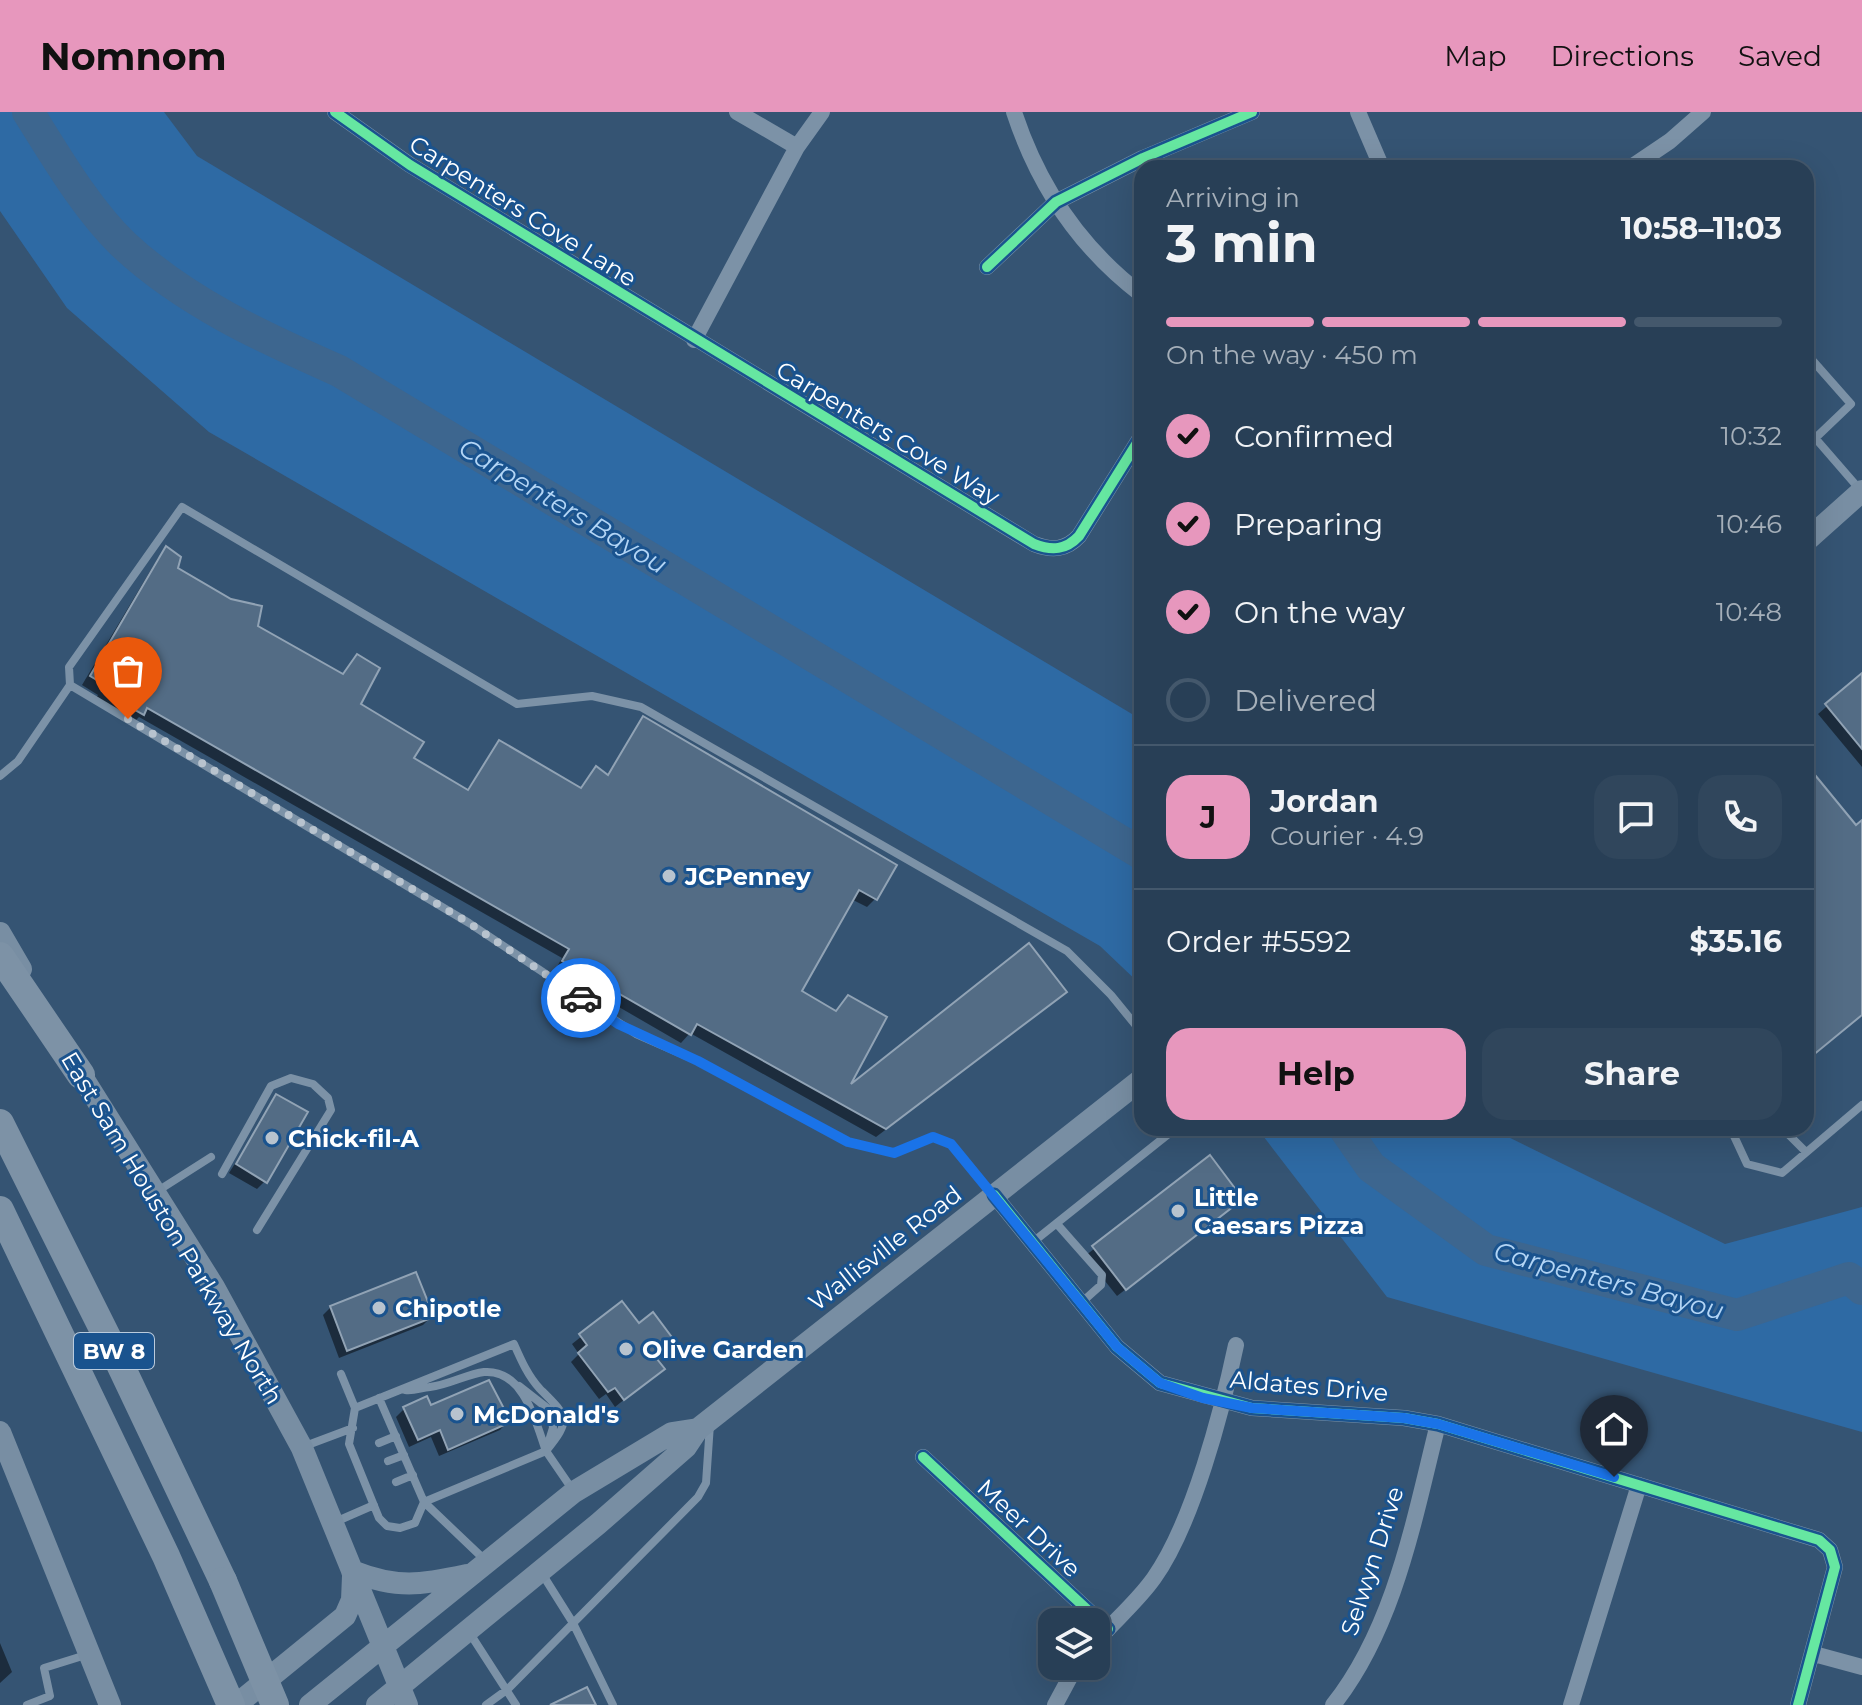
<!DOCTYPE html>
<meta charset="utf-8">
<style>
body{margin:0;font-family:Montserrat,sans-serif;background:#30465c;color:#f1f3f6;height:100vh;display:flex;flex-direction:column;font-size:30px;white-space:nowrap}
*{box-sizing:border-box;margin:0}
p{font-size:26px;color:#a5afb9}
.icon{flex:none;width:44px;height:44px;fill:none;stroke:currentColor;stroke-width:2;stroke-linecap:round;stroke-linejoin:round}
.map{position:relative;flex:1;overflow:hidden}
.side{position:absolute;left:1134px;top:48px;width:680px;height:976px;display:flex;flex-direction:column;background:#283f56;border-radius:24px;box-shadow:0 8px 32px #0002,0 0 0 2px #44586c}
.side>*{flex:none}
.fabs{position:absolute;left:1038px;top:1496px;display:grid;gap:16px}
.fabs a{display:grid;place-items:center;width:72px;height:72px;border-radius:16px;background:#283f56;box-shadow:0 8px 32px #0002,0 0 0 2px #44586c;font-size:40px}
.pin{position:absolute;display:grid;place-items:center;width:68px;height:68px;color:#fff;margin:-82px -34px;border-radius:50% 50% 50% 0;rotate:-45deg;box-shadow:0 0 8px #0007}
.pin .icon{rotate:45deg}
.courier{position:absolute;display:grid;place-items:center;width:80px;height:80px;margin:-40px;border:6px solid #1a73e8;border-radius:50%;background:#fff;color:#222;box-shadow:0 2px 10px #0007}
.head em{font-style:normal;font-weight:700}
.head div{display:flex;flex-direction:column-reverse}
.head{display:flex;align-items:center;justify-content:space-between;height:136px;padding:0 32px}
h1{font-size:52px;font-weight:700;line-height:60px}
.bar{display:grid;grid-template-columns:repeat(4,1fr);gap:12px 8px;align-content:center;height:96px;padding:0 32px}
.bar i{height:10px;border-radius:6px;background:#44586c}
.bar .active{background:#e797bd}
.bar p{grid-column:span 4}
.line{display:flex;align-items:center;gap:20px;padding:0 32px;border-top:2px solid #44586c}
.line div{flex:1}
.round{display:grid;place-items:center;flex:none;width:84px;height:84px;border-radius:24px;background:#30465c}
ol{padding:0 32px;list-style:none}
li{display:flex;align-items:center;gap:24px;height:88px}
li p{margin-inline-start:auto}
li .icon{padding:8px;border-radius:50%;background:#e797bd;color:#111;stroke-width:4}
li:last-child{color:#a5afb9}
li i{width:44px;height:44px;border:4px solid #44586c;border-radius:50%}
.primary-button{display:flex;gap:16px;margin-top:auto;padding:16px 32px}
.primary-button a{flex:1;height:92px;border-radius:24px;background:#e797bd;color:#111;font-size:32px;font-weight:700;line-height:92px;text-align:center}
.primary-button a+a{background:#30465c;color:#f1f3f6}
header{display:flex;align-items:center;gap:48px;box-sizing:border-box;height:112px;padding:0 40px;background:#e797bd;color:#111}
header strong{font-size:38px}
nav{display:flex;gap:44px;margin-inline-start:auto;font-size:28px}
.map>svg:first-child{display:block}
.green{fill:#2e6aa4}
.shadow{fill:#0007}
.lines{fill:none;stroke-linecap:round;stroke-linejoin:round}
.river{stroke:#3d668f;stroke-width:32}
.building{fill:#536c85;stroke:#91a3b5;stroke-width:2}
.service{stroke:#7c92a7;stroke-width:8}
.minor{stroke:#7c92a7;stroke-width:16}
.secondary{stroke:#788ea3;stroke-width:22}
.motorway{stroke:#7d92a6;stroke-width:28}
.motorway-bridge{stroke:#7d92a6;stroke-width:28}
.cycleway-casing{stroke:#1a538e;stroke-width:15}
.cycleway{stroke:#66e7a1;stroke-width:10}
.done{stroke:#b8c3ce;stroke-width:8;stroke-dasharray:0 14.4}
.route{stroke:#1a73e8;stroke-width:10}
.poi-dot{fill:#b8c3ce;stroke:#1a538e;stroke-width:3}
.labels{text-anchor:middle;dominant-baseline:central;stroke-width:6;stroke-linejoin:round;paint-order:stroke}
.shield{fill:#1a538e;stroke:#bacbdd;stroke-width:2}
.shield-label{font-size:22px;font-weight:bold;fill:#fff}
.street-label{font-size:24px;fill:#fff;stroke:#1a538e}
.poi-label{font-size:24px;font-weight:bold;fill:#fff;stroke:#1a538e;text-anchor:start}
.water-label{font-size:26px;font-style:italic;fill:#b3d5f5;stroke:#1a538e}
</style>
<header>
<strong>Nomnom</strong>
<nav><a>Map</a><a>Directions</a><a>Saved</a></nav>
</header>
<div class="map">
<svg width="1862" height="1593" viewBox="0 0 1862 1593">
<rect width="100%" height="100%" fill="#355473"/>
<path class="green" d="M 0,0 L 164,0 L 197,44 L 1142,608 L 1142,874 L 1100,834 L 209,320 L 67,196 L 0,99 Z
M 1257,1016 L 1490,1016 L 1725,1132 L 1862,1095 L 1862,1320 L 1387,1185 Z"/>
<path class="shadow" d="M 167,437 L 176,457 L 256,515 L 341,564 L 357,545 L 358,593 L 411,647 L 466,679 L 499,631 L 579,677 L 596,657 L 606,664 L 644,607 L 875,787 L 867,795 L 851,787 L 799,880 L 845,980 L 1056,888 L 876,1025 L 690,921 L 681,931 L 555,858 L 562,846 L 139,605 L 134,610 L 95,588 L 98,583 L 82,573 L 158,446 Z
M 1862,564 L 1862,655 L 1818,602 Z
M 277,985 L 265,1069 L 257,1077 L 229,1061 Z
M 1209,1046 L 1232,1095 L 1117,1184 L 1085,1144 Z
M 622,1192 L 662,1257 L 615,1295 L 606,1282 L 599,1287 L 571,1250 L 579,1242 L 572,1232 Z
M 331,1195 L 431,1205 L 423,1213 L 339,1246 L 323,1203 Z
M 491,1270 L 508,1309 L 500,1318 L 439,1344 L 431,1325 L 409,1335 L 396,1305 L 404,1297 L 429,1296 Z
M 0,1531 L 12,1560 L 0,1571 Z"/>
<g class="lines">
<path class="river" d="M 28,0 C 55,43 87,98 124,133 C 185,190 264,226 339,259 L 1142,742
M 1344,1016 L 1371,1055 L 1486,1138 L 1737,1203 L 1849,1166 L 1862,1177"/>
</g>
<path class="building" d="M 166,434 L 181,445 L 178,456 L 231,487 L 262,494 L 258,514 L 343,562 L 357,542 L 380,556 L 361,592 L 424,630 L 414,646 L 468,678 L 499,628 L 581,676 L 596,654 L 608,663 L 643,604 L 897,753 L 877,788 L 859,778 L 802,879 L 836,899 L 848,883 L 887,905 L 851,972 L 1029,831 L 1067,880 L 886,1017 L 697,912 L 691,923 L 562,849 L 569,837 L 147,596 L 144,603 L 102,579 L 105,573 L 90,564 Z
M 1862,561 L 1862,637 L 1825,592 Z
M 1806,652 L 1856,713 L 1862,708 L 1862,903 L 1806,949 Z
M 276,982 L 308,1000 L 267,1071 L 236,1052 Z
M 1210,1043 L 1243,1087 L 1126,1178 L 1092,1134 Z
M 416,1160 L 434,1205 L 347,1239 L 330,1194 Z
M 622,1189 L 639,1211 L 653,1200 L 677,1232 L 657,1247 L 665,1257 L 624,1288 L 615,1276 L 608,1280 L 578,1241 L 587,1233 L 579,1222 Z
M 489,1268 L 511,1310 L 448,1338 L 440,1318 L 418,1328 L 403,1295 L 427,1284 L 431,1293 Z
M 587,1575 L 596,1593 L 550,1593 Z"/>
<g class="lines">
<path class="service" d="M 1806,241 L 1851,292 L 1806,335
M 1816,327 L 1861,379
M 70,573 L 69,555 L 182,395 L 517,592 L 592,584 L 641,595 L 1067,839 L 1111,883 L 1142,921
M 0,664 L 18,649 L 70,573 L 469,811 L 636,922 L 698,949 L 848,1030 L 894,1041 L 933,1025 L 951,1032 L 993,1083
M 1744,1016 L 1734,1024 L 1747,1052 L 1782,1061 L 1862,993
M 1782,1016 L 1806,1040
M 222,1062 L 271,974 L 291,966 L 313,972 L 328,986 L 331,998 L 257,1118
M 156,1080 L 211,1045
M 1057,1112 L 1102,1163 L 1101,1173 L 1082,1190
M 1033,1130 L 1176,1016
M 341,1262 L 355,1296 L 349,1332 L 379,1406 L 387,1414 L 400,1416 L 415,1411 L 424,1390 L 546,1339 L 572,1377
M 519,1274 L 551,1299 L 553,1316 L 547,1335
M 405,1278 C 415,1279 420,1276 430,1275 C 449,1273 467,1262 484,1260 C 524,1257 536,1311 546,1339
M 379,1286 L 424,1390 L 487,1450
M 355,1296 L 514,1232 C 521,1248 528,1264 540,1277 C 568,1305 572,1307 546,1339
M 379,1331 L 396,1324
M 305,1334 L 353,1316
M 388,1349 L 404,1343
M 396,1370 L 413,1363
M 335,1410 L 374,1393
M 541,1460 L 573,1511 L 613,1593
M 469,1520 L 516,1593
M 27,1593 L 50,1584 L 44,1556 L 89,1542
M 486,1593 L 508,1577 L 698,1385 L 706,1371 L 710,1312"/>
<path class="minor" d="M 335,0 L 410,53 L 1034,432 C 1052,439 1066,438 1079,424 L 1142,323
M 737,0 L 797,35
M 1014,0 C 1038,73 1080,136 1142,183
M 1358,0 L 1382,56
M 1630,56 L 1670,29 L 1703,0
M 987,155 L 1056,90 L 1143,46 L 1252,0
M 694,228 L 797,35 L 822,0
M 994,1083 L 1117,1235 L 1160,1271 L 1252,1296 L 1404,1306 L 1438,1312 L 1819,1428 L 1830,1438 L 1835,1455 L 1798,1593
M 923,1345 L 1108,1517
M 1096,1530 C 1115,1508 1137,1490 1154,1466 C 1193,1411 1222,1299 1236,1233
M 1814,1542 L 1862,1555
M 1055,1593 L 1076,1554
M 1333,1593 C 1395,1515 1414,1407 1438,1312
M 1571,1593 L 1639,1373"/>
<path class="secondary" d="M 1806,429 L 1862,379
M 0,821 L 21,857
M 73,950 L 214,1175 L 302,1336 L 407,1593
M 0,1320 L 110,1593
M 352,1459 C 397,1477 421,1473 467,1463
M 236,1593 L 345,1504 L 352,1488 L 353,1464
M 310,1593 L 574,1380 L 672,1321 L 698,1317
M 377,1593 L 598,1412 L 686,1335 L 698,1317 L 1142,967"/>
<path class="motorway" d="M 0,844 L 81,963
M 0,1011 L 109,1229 L 223,1469
M 0,1098 L 166,1444 L 231,1593"/>
<path class="motorway-bridge" d="M 223,1469 L 275,1593"/>
<g class="cycleway-casing">
<path id="cycleway" d="M 335,0 L 410,53 L 1034,432 C 1052,439 1066,438 1079,424 L 1142,323
M 987,155 L 1056,90 L 1143,46 L 1252,0
M 994,1083 L 1117,1235 L 1160,1271 L 1252,1296 L 1404,1306 L 1438,1312 L 1819,1428 L 1830,1438 L 1835,1455 L 1798,1593
M 923,1345 L 1108,1517"/>
</g>
<use href="#cycleway" class="cycleway"/>
</g>
<g class="lines">
<path class="done" d="M 128,607 L 469,811 L 581,886"/>
<path class="route" d="M 581,886 L 618,912 L 698,949 L 848,1030 L 894,1041 L 933,1025 L 951,1032 L 1117,1235 L 1160,1271 L 1203,1286 L 1252,1296 L 1404,1306 L 1438,1312 L 1614,1365"/>
</g>
<g class="poi-dot">
<circle cx="669" cy="764" r="8"/>
<circle cx="272" cy="1026" r="8"/>
<circle cx="1178" cy="1099" r="8"/>
<circle cx="379" cy="1196" r="8"/>
<circle cx="626" cy="1237" r="8"/>
<circle cx="457" cy="1302" r="8"/>
</g>
<g class="labels">
<rect class="shield" x="74" y="1221" width="80" height="36" rx="6"/>
<g class="shield-label">
<text x="114" y="1239">BW 8</text>
</g>
<g class="street-label">
<text transform="translate(523 99) rotate(32)">Carpenters Cove Lane</text>
<text transform="translate(888 321) rotate(31)">Carpenters Cove Way</text>
<text transform="translate(172 1116) rotate(59)">East Sam Houston Parkway North</text>
<text transform="translate(885 1136) rotate(-38)">Wallisville Road</text>
<text transform="translate(1309 1274) rotate(5)">Aldates Drive</text>
<text transform="translate(1029 1416) rotate(43)">Meer Drive</text>
<text transform="translate(1372 1449) rotate(-72)">Selwyn Drive</text>
</g>
<g class="poi-label">
<text x="685" y="764">JCPenney</text>
<text x="288" y="1026">Chick-fil-A</text>
<text x="1194" y="1085">Little<tspan x="1194" dy="28">Caesars Pizza</tspan></text>
<text x="395" y="1196">Chipotle</text>
<text x="642" y="1237">Olive Garden</text>
<text x="473" y="1302">McDonald's</text>
</g>
<g class="water-label">
<text transform="translate(563 394) rotate(31)">Carpenters Bayou</text>
<text transform="translate(1609 1169) rotate(15)">Carpenters Bayou</text>
</g>
</g>
</svg>
<div class="fabs">
<a><svg class="icon" aria-label="layers" viewBox="0 0 24 24"><path d="M12 4l9 5-9 5-9-5zM3 14l9 5 9-5"/></svg></a>
</div>
<div class="pin" style="left:128px;top:607px;background:#ea580c"><svg class="icon" aria-label="bag" viewBox="0 0 24 24"><path d="M5 8h14l-1 12H6zM9 8a3 3 0 0 1 6 0"/></svg></div>
<div class="pin" style="left:1614px;top:1365px;background:#1f2937"><svg class="icon" aria-label="home" viewBox="0 0 24 24"><path d="M3 11l9-7 9 7M6 9v11h12V9"/></svg></div>
<div class="courier" style="left:581px;top:886px"><svg class="icon" aria-label="car" viewBox="0 0 24 24"><path d="M5 17H2v-5l4-1 3-4h7l3 4 3 1v5h-3M9 17h6M6 11h13"/><circle cx="7" cy="17" r="2"/><circle cx="17" cy="17" r="2"/></svg></div>
<section class="side">
<div class="head"><div><h1>3 min</h1><p>Arriving in</p></div><em>10:58–11:03</em></div>
<div class="bar"><i class="active"></i><i class="active"></i><i class="active"></i><i></i><p>On the way · 450 m</p></div>
<ol>
<li><svg class="icon" aria-label="check" viewBox="0 0 24 24"><path d="M5 12l5 5 9-10"/></svg>Confirmed<p>10:32</p></li>
<li><svg class="icon" aria-label="check" viewBox="0 0 24 24"><path d="M5 12l5 5 9-10"/></svg>Preparing<p>10:46</p></li>
<li><svg class="icon" aria-label="check" viewBox="0 0 24 24"><path d="M5 12l5 5 9-10"/></svg>On the way<p>10:48</p></li>
<li><i></i>Delivered</li>
</ol>
<div class="line" style="height:144px"><b class="round" style="background:#e797bd;color:#111">J</b><div><b>Jordan</b><p>Courier · 4.9</p></div><a class="round"><svg class="icon" aria-label="chat" viewBox="0 0 24 24"><path d="M4 5h16v11H9l-5 4z"/></svg></a><a class="round"><svg class="icon" aria-label="phone" viewBox="0 0 24 24"><path d="M5 4h4l2 5-3 2q2 4 5 5l2-3 5 2v4C11 20 4 13 5 4z"/></svg></a></div>
<div class="line" style="height:104px"><div>Order #5592</div><b>$35.16</b></div>
<div class="primary-button"><a>Help</a><a>Share</a></div>
</section>
</div>
